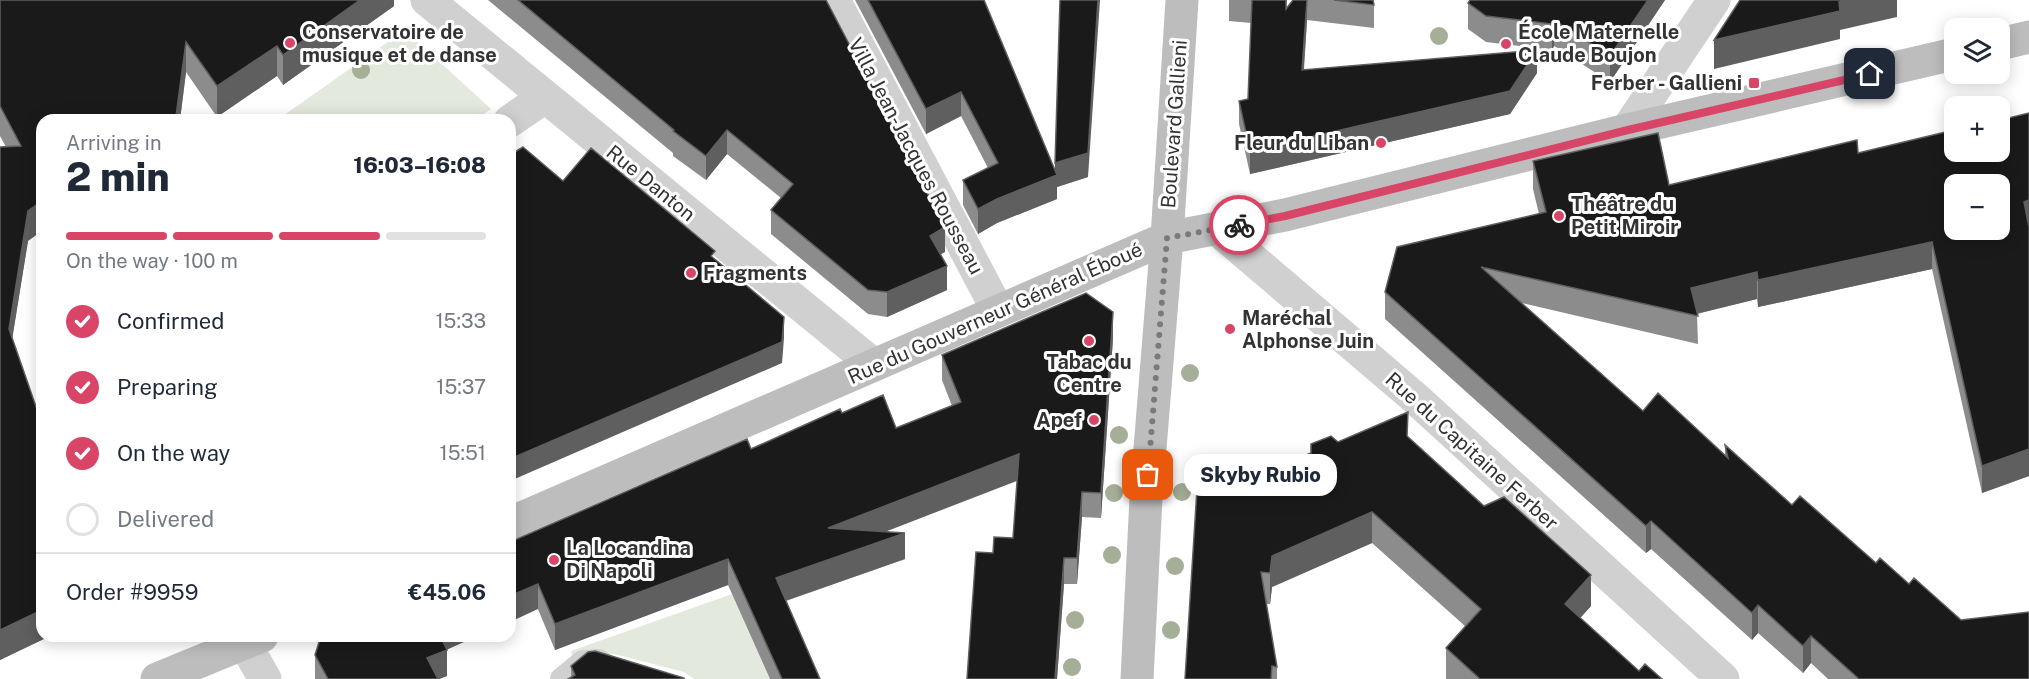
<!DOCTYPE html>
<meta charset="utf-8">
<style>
body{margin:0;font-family:"Public Sans",sans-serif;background:#f2f2f3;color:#1f2937;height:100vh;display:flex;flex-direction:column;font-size:22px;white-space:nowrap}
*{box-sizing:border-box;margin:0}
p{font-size:20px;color:#747a83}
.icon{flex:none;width:33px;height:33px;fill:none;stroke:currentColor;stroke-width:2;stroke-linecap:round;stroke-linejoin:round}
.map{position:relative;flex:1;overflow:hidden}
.sheet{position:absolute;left:36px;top:114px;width:480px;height:528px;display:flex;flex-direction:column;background:#fff;border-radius:18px;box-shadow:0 3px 15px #0003}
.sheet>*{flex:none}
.buttons{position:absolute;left:1944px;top:18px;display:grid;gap:12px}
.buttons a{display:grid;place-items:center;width:66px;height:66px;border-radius:12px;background:#fff;box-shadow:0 3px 15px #0003;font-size:30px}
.pin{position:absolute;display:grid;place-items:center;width:51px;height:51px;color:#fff;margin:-26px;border-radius:12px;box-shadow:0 3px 9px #0006}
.courier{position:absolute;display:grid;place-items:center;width:60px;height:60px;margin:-30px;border:4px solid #d94567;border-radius:50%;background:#fff;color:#222;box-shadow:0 2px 8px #0007}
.bubble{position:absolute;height:42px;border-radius:18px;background:#fff;box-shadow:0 3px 15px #0003;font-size:20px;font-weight:800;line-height:42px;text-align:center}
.overview em{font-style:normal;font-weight:800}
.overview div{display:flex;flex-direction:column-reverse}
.overview{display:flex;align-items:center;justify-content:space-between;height:102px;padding:0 30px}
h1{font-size:39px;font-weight:800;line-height:45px}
.bar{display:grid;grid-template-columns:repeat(4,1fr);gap:9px 6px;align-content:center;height:72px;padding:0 30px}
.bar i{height:8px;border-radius:4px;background:#e0e1e3}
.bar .selected{background:#d94567}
.bar p{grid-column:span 4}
.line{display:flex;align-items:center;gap:15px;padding:0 30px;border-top:2px solid #e0e1e3}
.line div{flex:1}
ol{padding:0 30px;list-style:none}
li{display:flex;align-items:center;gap:18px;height:66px}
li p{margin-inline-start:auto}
li .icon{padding:6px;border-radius:50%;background:#d94567;color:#fff;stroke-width:4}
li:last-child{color:#747a83}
li i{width:33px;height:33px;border:3px solid #e0e1e3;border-radius:50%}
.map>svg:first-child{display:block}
.green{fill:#e4e9dd}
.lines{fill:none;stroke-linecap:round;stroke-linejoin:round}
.service{stroke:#d0d0d0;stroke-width:24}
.pedestrian{stroke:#d0d0d0;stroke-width:33}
.minor{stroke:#d0d0d0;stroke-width:33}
.secondary{stroke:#bdbdbd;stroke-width:33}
.tree{fill:#a5ae97}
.wall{fill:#8c8c8c}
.shaded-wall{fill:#5f5f5f}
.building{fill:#1a1a1a;stroke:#5f5f5f;stroke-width:1.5;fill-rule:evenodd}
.done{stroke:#7a7a7a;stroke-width:6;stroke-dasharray:0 10.8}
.route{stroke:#d94567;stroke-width:8}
.poi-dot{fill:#d94567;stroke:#fff;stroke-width:2}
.labels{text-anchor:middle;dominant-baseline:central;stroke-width:6;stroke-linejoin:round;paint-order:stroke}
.poi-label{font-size:20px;font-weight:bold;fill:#333;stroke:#fff;text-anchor:start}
.street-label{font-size:20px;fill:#333;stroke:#fff}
</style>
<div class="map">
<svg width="2029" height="679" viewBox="0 0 2029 679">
<rect width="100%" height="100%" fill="#fff"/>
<path class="green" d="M 405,30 L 491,109 L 475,120 L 277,120 Z
M 732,594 L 770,679 L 694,679 L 684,672 L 614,654 L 584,659 L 574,663 L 571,651 Z"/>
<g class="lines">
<path class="service" d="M 562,679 L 583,662 L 599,661"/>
<path class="pedestrian" d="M 245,644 L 265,679"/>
<path class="minor" d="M 427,0 L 874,365
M 834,0 L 998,311
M 510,121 L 545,97
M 1627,130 L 1714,0
M 1217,229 L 1414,397 L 1723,679"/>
<path class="secondary" d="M 2000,44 L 2029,37
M 510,523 L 1167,238 L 1285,215 L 1627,130 L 1954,54
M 157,679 L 262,636
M 1137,679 L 1146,498 L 1167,238 L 1182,0"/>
</g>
<g class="tree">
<circle cx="1439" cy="36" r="9"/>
<circle cx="361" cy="70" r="9"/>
<circle cx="1190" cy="373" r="9"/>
<circle cx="1119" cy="435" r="9"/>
<circle cx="1182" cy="492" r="9"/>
<circle cx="1114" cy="493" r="9"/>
<circle cx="1112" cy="555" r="9"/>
<circle cx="1175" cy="566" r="9"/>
<circle cx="1075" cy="620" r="9"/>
<circle cx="1171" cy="630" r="9"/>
<circle cx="1072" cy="667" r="9"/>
</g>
<path class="wall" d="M 0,0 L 394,0 L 394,6 L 283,85 L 277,76 L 217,117 L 186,72 L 180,120 L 42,120 L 28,241 L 12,338 L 50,636 L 0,660 L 0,147 L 6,147 L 0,136 Z
M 488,0 L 826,0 L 945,252 L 940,254 L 947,290 L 887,317 L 868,314 L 771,234 L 771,210 L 781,198 L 727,154 L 706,180 L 673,156 L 673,153 Z
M 855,0 L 984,0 L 1055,171 L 1088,177 L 1057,187 L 1057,199 L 997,223 L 978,234 L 963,205 L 963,180 L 988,168 L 961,116 L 926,134 Z
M 1229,0 L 1287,0 L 1286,8 L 1293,0 L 1373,0 L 1374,5 L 1374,28 L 1307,20 L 1304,70 L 1537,73 L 1510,114 L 1250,174 L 1239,124 L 1239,101 L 1248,99 L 1251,23 L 1229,21 Z
M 1470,0 L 1665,0 L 1610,82 L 1571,57 L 1571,52 L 1563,51 L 1554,46 L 1552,50 L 1486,42 L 1468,29 L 1468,3 Z
M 2029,113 L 2029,476 L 1982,493 L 1932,269 L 1758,307 L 1757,299 L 1697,314 L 1698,344 L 1522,303 L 1643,411 L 1725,456 L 1725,445 L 1792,505 L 1961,620 L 2029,679 L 1828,679 L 1811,663 L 1803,673 L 1758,633 L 1752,640 L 1651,549 L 1646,553 L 1385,319 L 1385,292 L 1539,214 L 1533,189 L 1533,161 L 1669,185 L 1858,153 Z
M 1113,338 L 1101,518 L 1082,517 L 1077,584 L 1064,584 L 1057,679 L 967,679 L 993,553 L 1013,538 L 1017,480 L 885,531 L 905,559 L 786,601 L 820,679 L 770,679 L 728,585 L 555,650 L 510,542 L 842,413 L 896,428 L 952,406 L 942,380 L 942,355 Z
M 1408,437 L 1591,606 L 1580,618 L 1639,671 L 1662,679 L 1446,679 L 1446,648 L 1465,626 L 1372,543 L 1272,587 L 1270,604 L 1266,604 L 1277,667 L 1277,679 L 1185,679 L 1221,491 L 1338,442 Z
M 321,636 L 477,636 L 446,650 L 447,676 L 439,679 L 315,679 L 315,655 Z
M 571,666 L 684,679 L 571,677 Z"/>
<path class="shaded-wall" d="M 360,0 L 394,0 L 394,6 L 283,85 L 283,55 Z
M 1098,0 L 1100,0 L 1088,177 L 1057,187 L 1057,199 L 997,223 L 978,234 L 978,209 L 997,199 L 1055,176 L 1055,163 Z
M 1307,0 L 1307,20 L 1302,94 L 1302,70 Z
M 1648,0 L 1665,0 L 1610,82 L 1610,56 Z
M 1846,0 L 1897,0 L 1897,17 L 1840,30 L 1840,39 L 1714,69 L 1714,40 Z
M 1554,20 L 1554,46 L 1552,50 L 1552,24 Z
M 186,42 L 186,72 L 180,120 L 170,120 Z
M 277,46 L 277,76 L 217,117 L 217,86 Z
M 1537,50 L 1537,73 L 1510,114 L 1250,174 L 1250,151 Z
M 961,92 L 961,116 L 926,134 L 926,109 Z
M 727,130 L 727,154 L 706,180 L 706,156 Z
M 2029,200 L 2029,228 L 2024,202 Z
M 42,201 L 42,231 L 28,241 L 9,359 L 9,329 L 28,211 Z
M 945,227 L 945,252 L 930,260 L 930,236 Z
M 1932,242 L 1932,269 L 1758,307 L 1758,280 Z
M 947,266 L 947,290 L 887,317 L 887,292 Z
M 1757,272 L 1757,299 L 1691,315 L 1691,288 Z
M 1113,312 L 1113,338 L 1101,518 L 1101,493 Z
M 784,317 L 784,338 L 782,363 L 510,481 L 510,459 Z
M 2029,449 L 2029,476 L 1982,493 L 1982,466 Z
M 1019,454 L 1019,480 L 828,554 L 828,528 Z
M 1082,492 L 1082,517 L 1077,584 L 1077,558 Z
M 1372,512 L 1372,543 L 1272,587 L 1270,604 L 1270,573 L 1272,556 Z
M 1651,521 L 1651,549 L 1646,553 L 1646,526 Z
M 905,533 L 905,559 L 776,604 L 776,578 Z
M 1064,558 L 1064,584 L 1057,679 L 1055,679 Z
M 728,559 L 728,585 L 555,650 L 555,624 Z
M 1591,575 L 1591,606 L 1565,635 L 1565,604 Z
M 538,584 L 538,609 L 510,622 L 510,596 Z
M 1758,605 L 1758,633 L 1752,640 L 1752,613 Z
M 42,610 L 42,636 L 50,636 L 0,660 L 0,630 Z
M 437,636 L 477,636 L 437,654 Z
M 1811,636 L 1811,663 L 1803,673 L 1803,646 Z
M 447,650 L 447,676 L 439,679 L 427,679 L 427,658 Z"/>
<path class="building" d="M 0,0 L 360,0 L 283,55 L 277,46 L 217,86 L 186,42 L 176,116 L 170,120 L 42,120 L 42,201 L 28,211 L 9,329 L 42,424 L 42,610 L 0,630 L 0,147 L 21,146 L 0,106 Z
M 518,0 L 826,0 L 945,227 L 930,236 L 947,266 L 887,292 L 868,290 L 771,210 L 793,184 L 727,130 L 706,156 L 673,131 L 674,130 Z
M 868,0 L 984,0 L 1057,175 L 997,199 L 978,209 L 963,180 L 998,163 L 961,92 L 926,109 Z
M 1060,0 L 1098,0 L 1088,153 L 1055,163 Z
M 1252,0 L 1286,0 L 1286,9 L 1293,0 L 1307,0 L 1302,70 L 1537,50 L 1510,91 L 1250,151 L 1239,101 L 1248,99 Z
M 1334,0 L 1373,0 L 1374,5 Z
M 1470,0 L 1648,0 L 1610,56 L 1571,31 L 1571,27 L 1563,26 L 1554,20 L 1552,24 L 1486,16 L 1468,3 Z
M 1740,0 L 1846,0 L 1839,2 L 1840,11 L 1714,40 Z
M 2029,113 L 2029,200 L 2024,202 L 2029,227 L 2029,449 L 1982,466 L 1932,242 L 1758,280 L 1757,272 L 1691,288 L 1698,316 L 1481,267 L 1643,411 L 1658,393 L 1728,458 L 1725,445 L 1792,505 L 1800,496 L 1876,563 L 1880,558 L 1909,584 L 1914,578 L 1961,620 L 2029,612 L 2029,679 L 1859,679 L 1811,636 L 1803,646 L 1758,605 L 1752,613 L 1651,521 L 1646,526 L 1385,292 L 1397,247 L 1546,212 L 1533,161 L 1658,133 L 1669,185 L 1857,140 L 1858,153 L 1954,130 L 1954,152 L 2000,152 L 2000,120 ZM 1954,184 L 2000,184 L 2000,230 L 1954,230 Z
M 523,147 L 563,181 L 591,148 L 715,251 L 711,256 L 784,317 L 782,342 L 510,459 L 510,155 Z
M 1086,293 L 1113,312 L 1101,493 L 1082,492 L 1077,558 L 1064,558 L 1055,679 L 967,679 L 976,552 L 993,553 L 994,537 L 1013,538 L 1019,454 L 828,528 L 905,533 L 776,578 L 820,679 L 782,679 L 728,559 L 555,624 L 538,584 L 510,596 L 510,542 L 747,439 L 751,449 L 840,409 L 842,413 L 883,395 L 896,428 L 961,402 L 942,355 Z
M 1408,412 L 1407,436 L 1484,506 L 1504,497 L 1591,575 L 1565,604 L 1639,671 L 1645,664 L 1662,679 L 1480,679 L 1446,648 L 1481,609 L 1372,512 L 1272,556 L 1270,573 L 1261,572 L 1277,667 L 1272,666 L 1271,679 L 1185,679 L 1198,473 L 1221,491 L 1311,453 L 1311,444 L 1331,436 L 1338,442 Z
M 321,636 L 440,636 L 447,650 L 427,658 L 438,679 L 328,679 L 315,655 Z
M 595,651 L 684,678 L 684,679 L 568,679 L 575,675 L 571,666 L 588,652 Z"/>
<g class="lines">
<path class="done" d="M 1148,475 L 1167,238 L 1239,225"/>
<path class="route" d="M 1239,225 L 1285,216 L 1628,130 L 1870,74"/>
</g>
<g class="poi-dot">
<circle cx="290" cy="43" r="6"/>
<circle cx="1506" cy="44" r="6"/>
<rect x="1748" y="77" width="12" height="12" rx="3"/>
<circle cx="1381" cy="143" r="6"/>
<circle cx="1559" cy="216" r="6"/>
<circle cx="691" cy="273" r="6"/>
<circle cx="1230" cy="329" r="6"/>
<circle cx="1089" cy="341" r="6"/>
<circle cx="1094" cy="420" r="6"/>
<circle cx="554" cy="560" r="6"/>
</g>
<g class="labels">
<g class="poi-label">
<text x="302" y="32">Conservatoire de<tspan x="302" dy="23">musique et de danse</tspan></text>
<text x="1518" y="32">École Maternelle<tspan x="1518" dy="23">Claude Boujon</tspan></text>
<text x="1742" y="83" text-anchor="end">Ferber - Gallieni</text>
<text x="1369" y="143" text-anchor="end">Fleur du Liban</text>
<text x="1571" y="204">Théâtre du<tspan x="1571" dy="23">Petit Miroir</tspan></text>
<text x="703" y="273">Fragments</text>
<text x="1242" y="318">Maréchal<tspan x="1242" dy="23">Alphonse Juin</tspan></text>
<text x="1089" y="362" text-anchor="middle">Tabac du<tspan x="1089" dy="23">Centre</tspan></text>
<text x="1082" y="420" text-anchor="end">Apef</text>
<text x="566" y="548">La Locandina<tspan x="566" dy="23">Di Napoli</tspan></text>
</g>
<g class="street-label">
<text transform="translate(1174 124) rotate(-86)">Boulevard Gallieni</text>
<text transform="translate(916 156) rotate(62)">Villa Jean-Jacques Rousseau</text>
<text transform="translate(651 183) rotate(39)">Rue Danton</text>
<text transform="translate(995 313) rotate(-24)">Rue du Gouverneur Général Éboué</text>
<text transform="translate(1472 451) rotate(42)">Rue du Capitaine Ferber</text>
</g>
</g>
</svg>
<div class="buttons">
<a><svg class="icon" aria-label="layers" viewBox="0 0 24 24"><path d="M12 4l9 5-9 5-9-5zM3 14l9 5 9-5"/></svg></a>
<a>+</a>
<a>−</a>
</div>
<div class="pin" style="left:1148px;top:475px;background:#ea580c"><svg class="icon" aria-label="bag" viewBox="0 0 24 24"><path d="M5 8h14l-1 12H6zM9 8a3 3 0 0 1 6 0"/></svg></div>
<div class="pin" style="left:1870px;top:74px;background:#1f2937"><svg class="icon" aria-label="home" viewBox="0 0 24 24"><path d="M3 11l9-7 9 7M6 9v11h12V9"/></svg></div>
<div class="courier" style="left:1239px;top:225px"><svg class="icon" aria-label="bike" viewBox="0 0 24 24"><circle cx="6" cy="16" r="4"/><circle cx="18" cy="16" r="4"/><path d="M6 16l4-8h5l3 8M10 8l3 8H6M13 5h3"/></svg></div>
<div class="bubble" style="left:1184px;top:454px;width:153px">Skyby Rubio</div>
<section class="sheet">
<div class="overview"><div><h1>2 min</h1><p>Arriving in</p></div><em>16:03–16:08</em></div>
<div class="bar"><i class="selected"></i><i class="selected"></i><i class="selected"></i><i></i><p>On the way · 100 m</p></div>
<ol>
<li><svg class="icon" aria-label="check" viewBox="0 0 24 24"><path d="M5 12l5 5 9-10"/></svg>Confirmed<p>15:33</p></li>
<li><svg class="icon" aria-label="check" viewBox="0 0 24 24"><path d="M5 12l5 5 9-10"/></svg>Preparing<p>15:37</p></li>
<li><svg class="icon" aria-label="check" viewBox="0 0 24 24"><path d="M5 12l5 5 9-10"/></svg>On the way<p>15:51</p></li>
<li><i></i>Delivered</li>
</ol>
<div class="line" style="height:78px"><div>Order #9959</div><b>€45.06</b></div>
</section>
</div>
